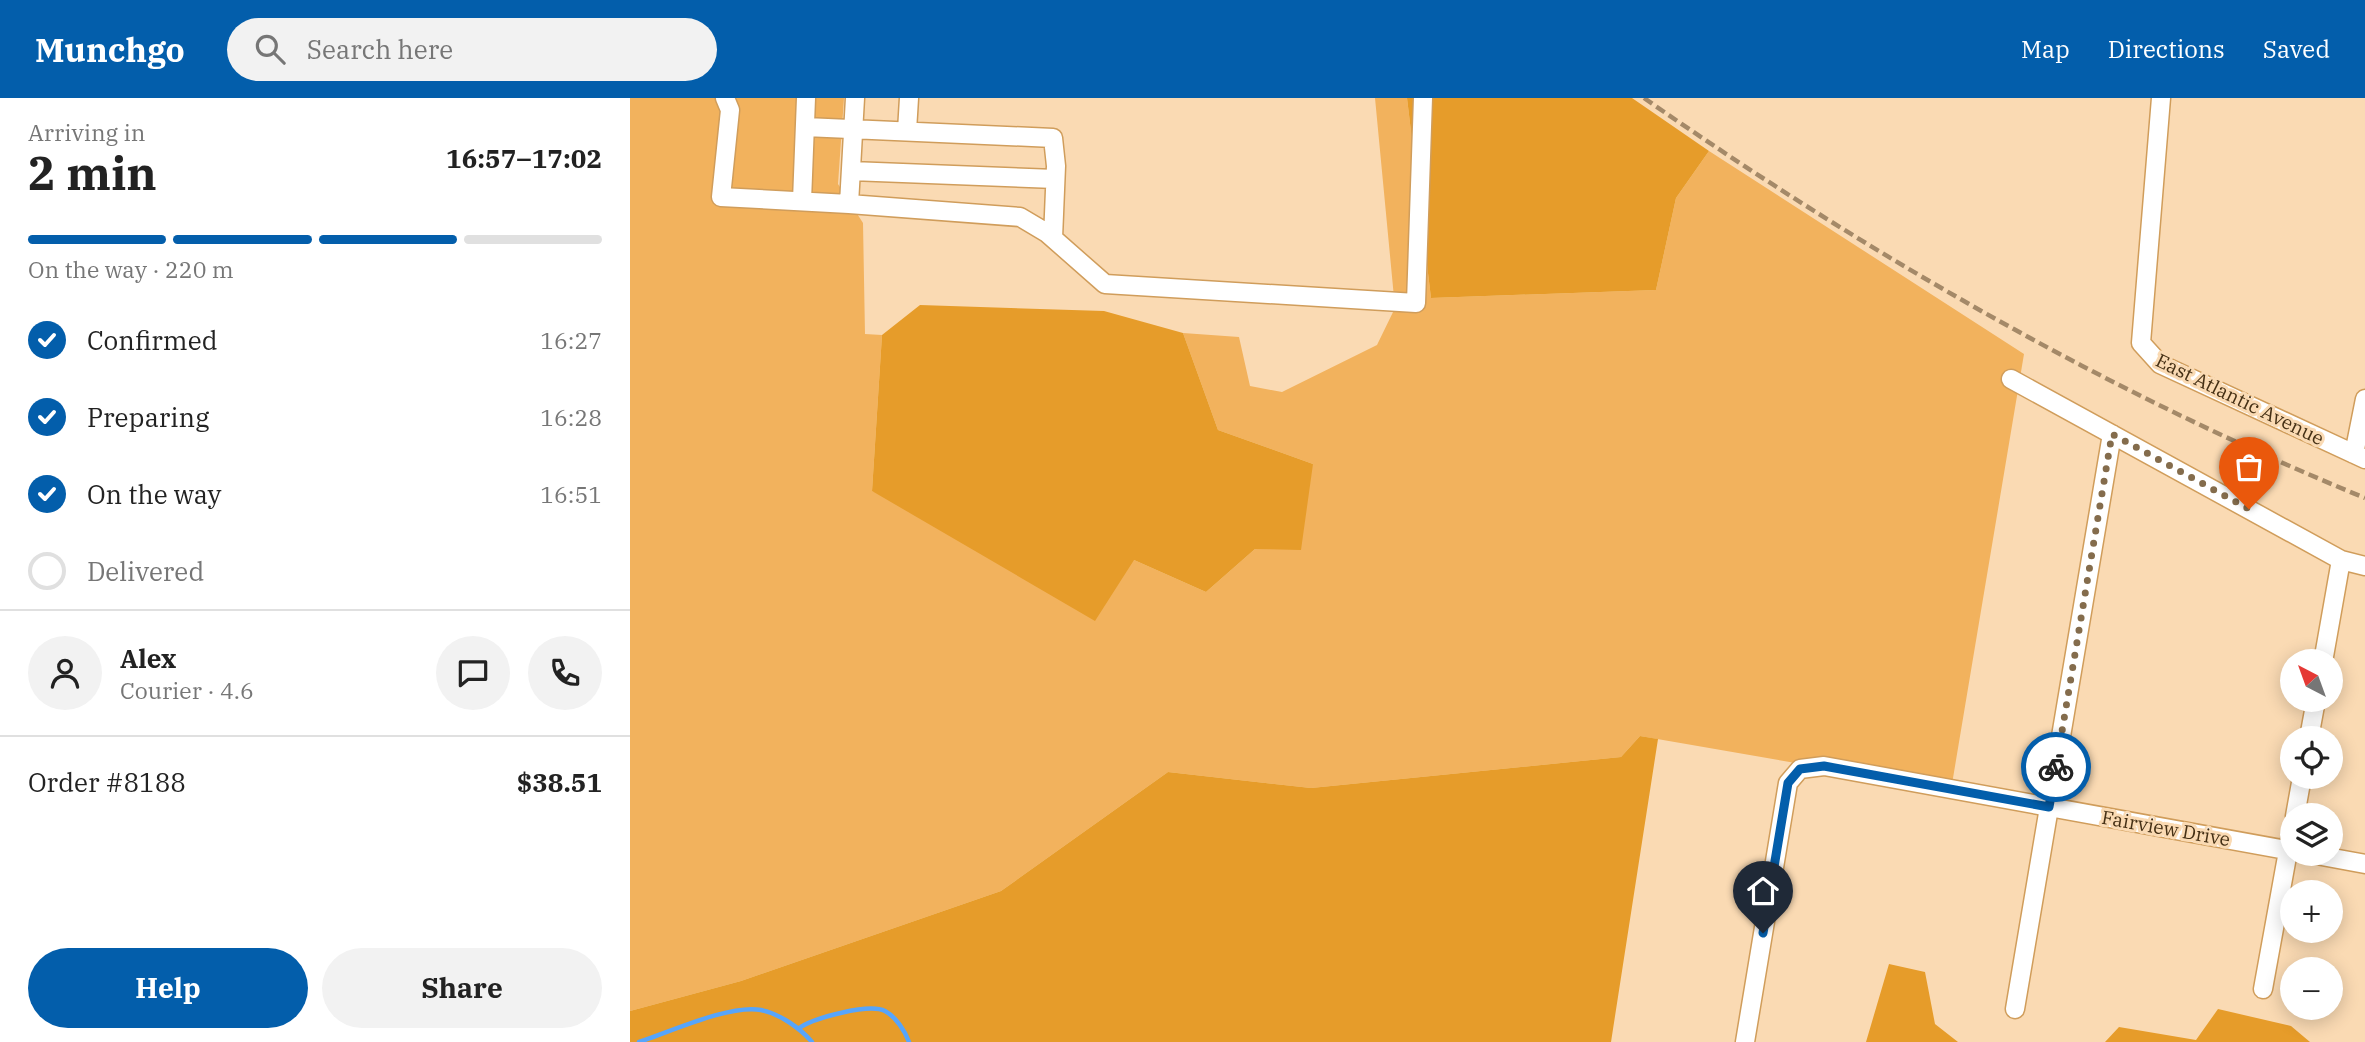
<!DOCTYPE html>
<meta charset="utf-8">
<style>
body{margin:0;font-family:"IBM Plex Serif",serif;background:#f2f2f2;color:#222;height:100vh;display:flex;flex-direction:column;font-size:26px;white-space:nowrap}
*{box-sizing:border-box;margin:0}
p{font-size:23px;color:#767676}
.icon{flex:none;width:38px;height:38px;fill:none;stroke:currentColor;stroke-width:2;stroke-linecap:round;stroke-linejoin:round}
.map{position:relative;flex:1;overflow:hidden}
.details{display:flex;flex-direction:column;background:#fff;width:630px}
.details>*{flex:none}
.needle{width:46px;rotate:319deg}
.controls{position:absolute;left:1650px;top:551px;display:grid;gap:14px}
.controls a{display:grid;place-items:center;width:63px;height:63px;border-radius:50%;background:#fff;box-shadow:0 4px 18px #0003;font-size:35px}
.pin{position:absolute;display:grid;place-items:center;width:60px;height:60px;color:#fff;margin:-72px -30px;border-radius:50% 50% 50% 0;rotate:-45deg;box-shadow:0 0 7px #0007}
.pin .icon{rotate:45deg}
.courier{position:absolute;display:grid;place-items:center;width:70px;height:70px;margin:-35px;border:5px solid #035eab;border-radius:50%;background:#fff;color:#222;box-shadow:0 2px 9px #0007}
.summary em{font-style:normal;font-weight:700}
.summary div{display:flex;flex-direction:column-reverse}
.summary{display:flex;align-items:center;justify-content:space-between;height:119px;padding:0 28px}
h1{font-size:46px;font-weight:700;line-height:52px}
.bar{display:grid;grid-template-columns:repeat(4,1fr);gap:10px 7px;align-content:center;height:84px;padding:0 28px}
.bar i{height:9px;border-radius:5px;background:#e0e0e0}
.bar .active{background:#035eab}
.bar p{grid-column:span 4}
.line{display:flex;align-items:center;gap:18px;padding:0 28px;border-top:2px solid #e0e0e0}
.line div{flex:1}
.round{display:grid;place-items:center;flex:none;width:74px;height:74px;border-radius:37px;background:#f2f2f2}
ol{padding:0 28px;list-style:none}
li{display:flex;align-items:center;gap:21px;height:77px}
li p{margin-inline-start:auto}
li .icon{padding:7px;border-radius:50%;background:#035eab;color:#fff;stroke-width:4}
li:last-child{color:#767676}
li i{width:38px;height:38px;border:4px solid #e0e0e0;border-radius:50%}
.button{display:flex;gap:14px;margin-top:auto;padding:14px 28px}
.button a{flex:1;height:80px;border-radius:42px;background:#035eab;color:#fff;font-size:28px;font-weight:700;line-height:80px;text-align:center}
.button a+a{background:#f2f2f2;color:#222}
header{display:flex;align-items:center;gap:42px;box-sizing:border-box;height:98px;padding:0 35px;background:#035eab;color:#fff}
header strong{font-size:33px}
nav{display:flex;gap:38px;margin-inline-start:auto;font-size:24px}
.search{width:490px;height:63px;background:#f2f2f2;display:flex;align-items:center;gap:18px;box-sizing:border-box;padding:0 24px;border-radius:38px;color:#767676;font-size:26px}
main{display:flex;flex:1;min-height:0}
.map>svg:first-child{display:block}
.green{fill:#f2b25d}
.forest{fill:#e69c2a}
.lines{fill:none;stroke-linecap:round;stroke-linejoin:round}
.stream{stroke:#57a5fb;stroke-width:4.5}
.minor-casing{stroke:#d09d5b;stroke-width:21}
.minor{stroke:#fff;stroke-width:18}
.rail{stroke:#a48968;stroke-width:4.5;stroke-dasharray:10 5;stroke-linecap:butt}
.done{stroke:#846c4c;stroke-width:7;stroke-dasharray:0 12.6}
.route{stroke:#035eab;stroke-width:9}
.labels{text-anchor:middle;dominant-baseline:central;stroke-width:6;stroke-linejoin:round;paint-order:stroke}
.street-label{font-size:19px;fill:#453015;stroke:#fadab3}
</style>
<header>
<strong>Munchgo</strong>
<div class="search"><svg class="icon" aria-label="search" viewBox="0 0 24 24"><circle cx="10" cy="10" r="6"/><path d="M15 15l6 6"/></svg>Search here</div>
<nav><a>Map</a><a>Directions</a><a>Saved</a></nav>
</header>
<main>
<section class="details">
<div class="summary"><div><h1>2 min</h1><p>Arriving in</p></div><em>16:57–17:02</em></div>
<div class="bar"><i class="active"></i><i class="active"></i><i class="active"></i><i></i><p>On the way · 220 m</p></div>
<ol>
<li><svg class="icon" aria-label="check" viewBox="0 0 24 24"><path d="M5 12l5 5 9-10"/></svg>Confirmed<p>16:27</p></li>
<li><svg class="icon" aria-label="check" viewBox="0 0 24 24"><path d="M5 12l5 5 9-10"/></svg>Preparing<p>16:28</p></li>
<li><svg class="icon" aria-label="check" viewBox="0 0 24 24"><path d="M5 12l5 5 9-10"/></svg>On the way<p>16:51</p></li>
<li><i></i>Delivered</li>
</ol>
<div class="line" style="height:126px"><a class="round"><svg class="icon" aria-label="person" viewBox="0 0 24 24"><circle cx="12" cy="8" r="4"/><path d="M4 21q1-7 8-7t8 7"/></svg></a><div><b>Alex</b><p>Courier · 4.6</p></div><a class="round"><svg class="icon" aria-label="chat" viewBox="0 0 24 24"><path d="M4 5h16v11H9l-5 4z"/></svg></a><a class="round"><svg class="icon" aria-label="phone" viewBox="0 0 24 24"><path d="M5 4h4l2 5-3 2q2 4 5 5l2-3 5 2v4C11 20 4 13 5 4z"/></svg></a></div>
<div class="line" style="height:91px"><div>Order #8188</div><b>$38.51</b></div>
<div class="button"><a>Help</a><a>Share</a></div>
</section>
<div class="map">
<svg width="1735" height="944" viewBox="0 0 1735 944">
<rect width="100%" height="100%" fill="#fadab3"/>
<path class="green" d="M 0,0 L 214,0 L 208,86 L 233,125 L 235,236 L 252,237 L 242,393 L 504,462 L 576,494 L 625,451 L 683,366 L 588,332 L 553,235 L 609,239 L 620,288 L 652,294 L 747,247 L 765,210 L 745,0 L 777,0 L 801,200 L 1026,192 L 1046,100 L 1079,53 L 1394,256 L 1321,692 L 1010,638 L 991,659 L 681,690 L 538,674 L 371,793 L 111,883 L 0,913 Z"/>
<path class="forest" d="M 777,0 L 1002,0 L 1079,53 L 1046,100 L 1026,192 L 801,200 Z
M 290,207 L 474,213 L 553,235 L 588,332 L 683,366 L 671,452 L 625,451 L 576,494 L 504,462 L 465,523 L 242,393 L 252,237 Z
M 1010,638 L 1028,641 L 981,944 L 0,944 L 0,913 L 111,883 L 371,793 L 538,674 L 681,690 L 991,659 Z
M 1259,866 L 1295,874 L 1305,926 L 1328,944 L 1236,944 Z
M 1588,911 L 1661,928 L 1680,944 L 1475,944 L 1489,929 L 1566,942 Z"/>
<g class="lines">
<path class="stream" d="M 169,930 C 184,920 239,905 255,913 C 266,919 275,933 279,944
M 9,944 C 40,934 100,906 131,912 C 150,916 170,930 182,944"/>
<g class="minor-casing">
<path id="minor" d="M 95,0 L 100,12 L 91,99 L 219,106
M 225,0 L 219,106 L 390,119 L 417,135 L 475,186 L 786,205 L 793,0
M 1531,0 L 1511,245 L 1530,266 L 1735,361
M 175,29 L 423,40 L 426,68 L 423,140
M 277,33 L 279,0
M 221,73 L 425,81
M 172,103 L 176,0
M 1381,281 L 1711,462 L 1735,468
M 1724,356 L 1735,301
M 1693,564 L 1711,462
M 1679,640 L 1686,602
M 1665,718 L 1672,679
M 1681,756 L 1735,766
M 1633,891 L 1662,731
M 1385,911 L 1482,336
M 1115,944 L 1158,685 L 1170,671 L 1194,668 L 1662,753"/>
</g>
<use href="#minor" class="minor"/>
<path class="rail" d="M 1014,0 C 1241,158 1479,295 1735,400"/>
</g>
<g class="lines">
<path class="done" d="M 1426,669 L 1482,336 L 1619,411"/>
<path class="route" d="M 1133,835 L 1158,685 L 1170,671 L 1194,668 L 1419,709 L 1426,669"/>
</g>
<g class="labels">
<g class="street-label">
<text transform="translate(1610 301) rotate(26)">East Atlantic Avenue</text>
<text transform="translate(1536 730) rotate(10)">Fairview Drive</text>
</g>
</g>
</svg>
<div class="controls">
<a><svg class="needle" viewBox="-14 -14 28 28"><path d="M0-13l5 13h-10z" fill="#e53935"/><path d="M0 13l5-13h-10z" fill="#767676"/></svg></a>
<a><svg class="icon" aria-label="locate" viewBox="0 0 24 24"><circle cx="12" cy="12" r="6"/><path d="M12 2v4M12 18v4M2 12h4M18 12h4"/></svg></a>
<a><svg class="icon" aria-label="layers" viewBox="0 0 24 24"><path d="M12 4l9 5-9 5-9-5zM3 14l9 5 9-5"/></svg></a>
<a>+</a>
<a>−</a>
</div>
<div class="pin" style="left:1619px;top:411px;background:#ea580c"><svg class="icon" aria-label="bag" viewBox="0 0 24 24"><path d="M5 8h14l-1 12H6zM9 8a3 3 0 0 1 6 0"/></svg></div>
<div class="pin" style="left:1133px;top:835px;background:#1f2937"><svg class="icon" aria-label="home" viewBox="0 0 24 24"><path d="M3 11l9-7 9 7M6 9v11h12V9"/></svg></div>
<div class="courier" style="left:1426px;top:669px"><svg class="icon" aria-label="bike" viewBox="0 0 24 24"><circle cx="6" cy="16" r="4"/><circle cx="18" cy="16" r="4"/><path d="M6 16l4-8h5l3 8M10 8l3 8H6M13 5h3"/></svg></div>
</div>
</main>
